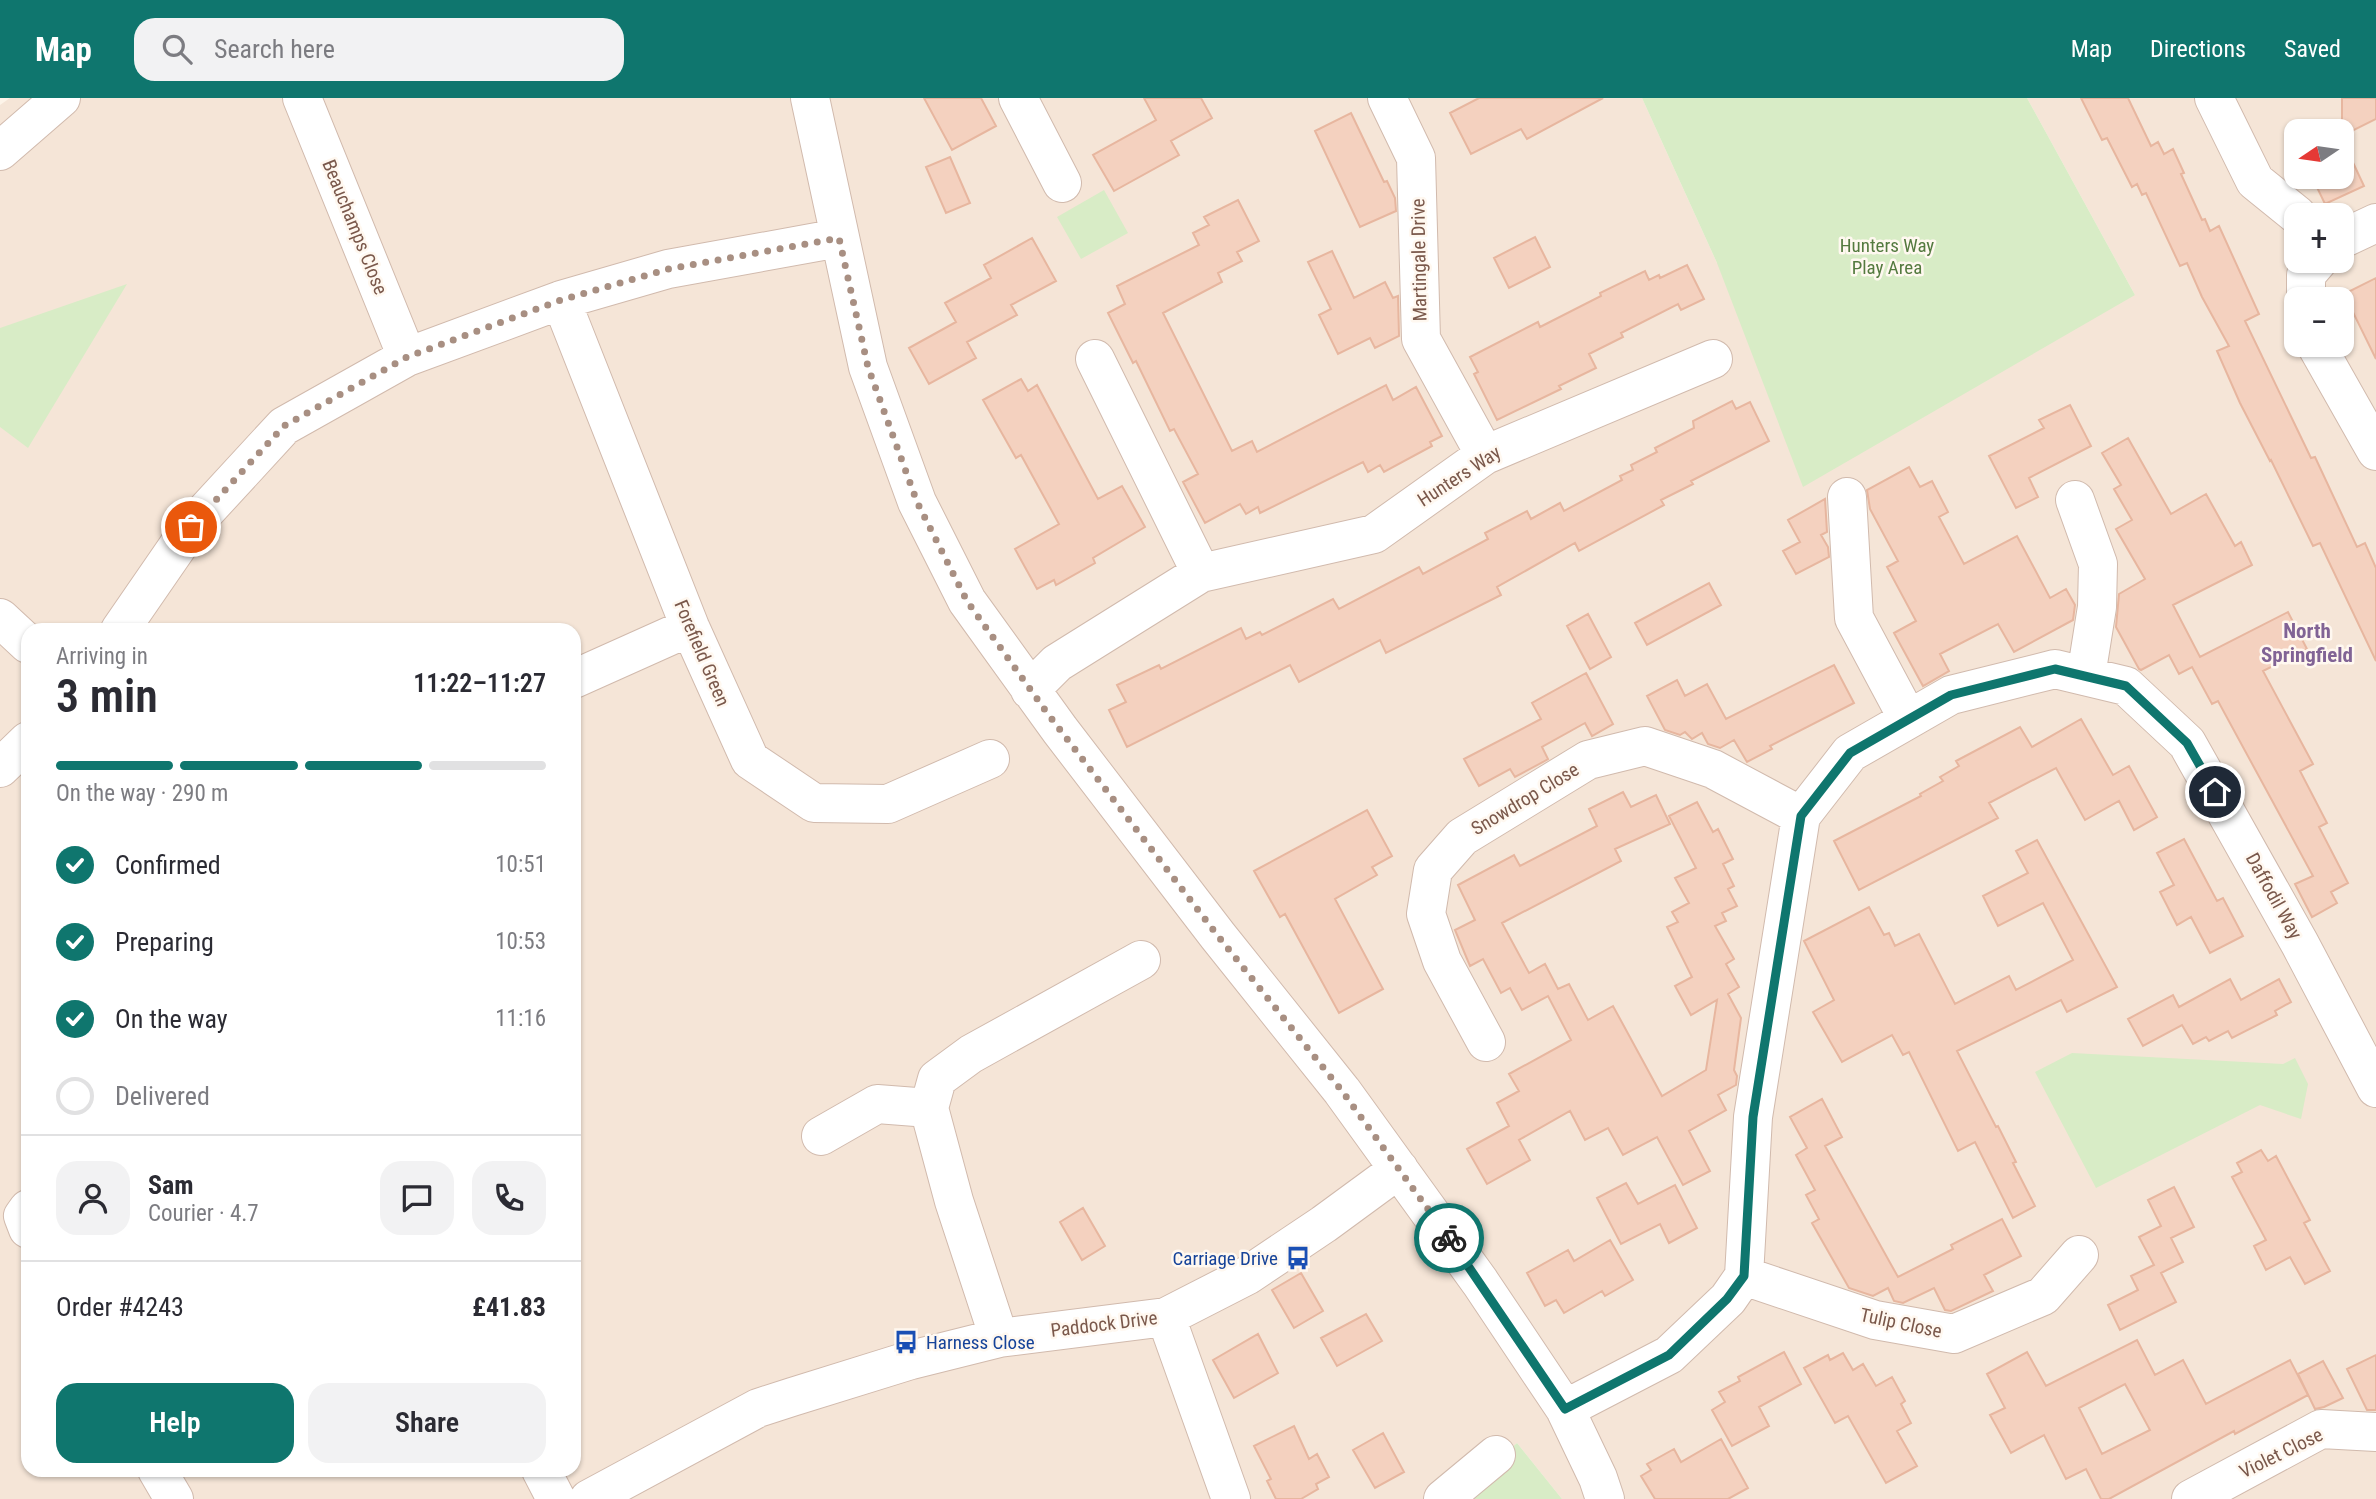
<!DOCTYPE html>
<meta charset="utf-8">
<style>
body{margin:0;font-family:"Roboto Condensed",sans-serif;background:#f2f2f3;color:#2b2b33;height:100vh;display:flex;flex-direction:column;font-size:26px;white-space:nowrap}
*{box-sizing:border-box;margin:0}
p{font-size:23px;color:#7c7c81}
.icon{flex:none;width:38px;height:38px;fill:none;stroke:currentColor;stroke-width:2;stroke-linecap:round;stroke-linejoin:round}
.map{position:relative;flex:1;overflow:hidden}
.side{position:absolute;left:21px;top:525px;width:560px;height:854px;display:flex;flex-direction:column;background:#fff;border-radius:21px;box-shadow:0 2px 5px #0004}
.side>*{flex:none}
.needle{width:46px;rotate:257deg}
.tools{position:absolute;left:2284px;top:21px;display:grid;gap:14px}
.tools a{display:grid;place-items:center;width:70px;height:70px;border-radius:14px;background:#fff;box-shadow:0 2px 5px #0004;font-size:35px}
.pin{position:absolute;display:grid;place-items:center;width:60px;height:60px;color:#fff;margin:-30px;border:4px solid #fff;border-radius:50%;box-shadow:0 2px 7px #0007}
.courier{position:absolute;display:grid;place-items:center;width:70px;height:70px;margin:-35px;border:5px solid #0f766e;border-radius:50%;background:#fff;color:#222;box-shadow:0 2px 9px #0007}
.head em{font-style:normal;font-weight:600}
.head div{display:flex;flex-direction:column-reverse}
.head{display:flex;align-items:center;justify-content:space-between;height:119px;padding:0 35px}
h1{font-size:46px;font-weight:600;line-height:52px}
.bar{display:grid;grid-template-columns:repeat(4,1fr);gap:10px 7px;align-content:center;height:84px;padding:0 35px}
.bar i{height:9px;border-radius:5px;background:#e1e1e2}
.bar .current{background:#0f766e}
.bar p{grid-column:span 4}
.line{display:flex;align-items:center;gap:18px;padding:0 35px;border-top:2px solid #e1e1e2}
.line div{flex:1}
.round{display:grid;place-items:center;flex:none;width:74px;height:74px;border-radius:21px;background:#f2f2f3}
ol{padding:0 35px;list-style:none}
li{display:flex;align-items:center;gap:21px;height:77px}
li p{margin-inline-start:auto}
li .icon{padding:7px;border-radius:50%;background:#0f766e;color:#fff;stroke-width:4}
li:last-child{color:#7c7c81}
li i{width:38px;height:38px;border:4px solid #e1e1e2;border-radius:50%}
.action{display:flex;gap:14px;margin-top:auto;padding:14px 35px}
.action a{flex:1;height:80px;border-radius:21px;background:#0f766e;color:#fff;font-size:28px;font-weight:600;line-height:80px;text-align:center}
.action a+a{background:#f2f2f3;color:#2b2b33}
header{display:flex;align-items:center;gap:42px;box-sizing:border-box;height:98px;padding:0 35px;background:#0f766e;color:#fff}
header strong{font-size:33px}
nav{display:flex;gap:38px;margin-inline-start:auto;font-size:24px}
.search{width:490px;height:63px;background:#f2f2f3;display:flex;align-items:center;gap:18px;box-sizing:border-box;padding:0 24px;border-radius:21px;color:#7c7c81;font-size:26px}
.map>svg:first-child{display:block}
.residential{fill:#f5e5d7;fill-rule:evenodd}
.green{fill:#d8ecc6}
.building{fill:#f4d1bf;stroke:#e7b69f;stroke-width:2;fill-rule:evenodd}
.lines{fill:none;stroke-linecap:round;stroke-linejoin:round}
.minor-casing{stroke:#d1baad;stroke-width:40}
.minor{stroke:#fff;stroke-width:38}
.done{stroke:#a88f82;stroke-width:7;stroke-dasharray:0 12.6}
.route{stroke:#0f766e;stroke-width:9}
.labels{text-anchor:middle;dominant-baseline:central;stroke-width:5;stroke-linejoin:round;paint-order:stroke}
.street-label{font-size:19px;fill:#7a584b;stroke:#fff8f0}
.park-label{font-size:19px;fill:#547a3f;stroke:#fff8f0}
.transit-label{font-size:19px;fill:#164399;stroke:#fff8f0;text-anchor:end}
.neighbourhood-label{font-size:21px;font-weight:bold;fill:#816395;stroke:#fff8f0}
</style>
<header>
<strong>Map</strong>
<div class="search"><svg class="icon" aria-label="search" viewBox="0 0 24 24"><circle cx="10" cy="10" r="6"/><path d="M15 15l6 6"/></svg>Search here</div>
<nav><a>Map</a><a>Directions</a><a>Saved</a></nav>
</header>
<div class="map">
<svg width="2376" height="1401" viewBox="0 0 2376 1401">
<rect width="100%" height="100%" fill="#fdf4e9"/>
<path class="residential" d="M 10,0 L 1642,0 L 1717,165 L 2135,197 L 2027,0 L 2376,0 L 2376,1401 L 1562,1401 L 1517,1345 L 1453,1401 L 0,1401 L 0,7 ZM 2296,33 L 2342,33 L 2342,79 L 2296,79 ZM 2296,117 L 2342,117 L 2342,163 L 2296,163 ZM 2296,201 L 2342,201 L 2342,247 L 2296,247 ZM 308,528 L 311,532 L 574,532 L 574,1372 L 28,1372 L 28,532 L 300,532 Z"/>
<path class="green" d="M 1642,0 L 2027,0 L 2135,197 L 1803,389 L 1717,165 Z
M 1104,92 L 1128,135 L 1081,161 L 1057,119 Z
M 127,186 L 28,350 L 0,329 L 0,230 Z
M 2072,955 L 2283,966 L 2295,960 L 2308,986 L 2301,1021 L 2260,1007 L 2096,1090 L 2035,974 Z
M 1517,1345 L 1562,1401 L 1453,1401 Z"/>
<path class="building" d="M 924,0 L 981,0 L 996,28 L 952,52 Z
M 1144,0 L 1201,0 L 1212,20 L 1171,43 L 1179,57 L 1114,93 L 1093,57 L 1156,22 Z
M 1479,0 L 1603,0 L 1527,41 L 1521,31 L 1471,56 L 1450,15 Z
M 2081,0 L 2128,0 L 2151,48 L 2158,44 L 2164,56 L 2173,51 L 2184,75 L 2181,76 L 2202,122 L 2205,121 L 2210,133 L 2219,128 L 2259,216 L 2245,223 L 2311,360 L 2315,359 L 2357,449 L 2365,445 L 2376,470 L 2376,563 L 2320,445 L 2313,448 L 2271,362 L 2270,363 L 2240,305 L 2217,253 L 2229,248 L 2202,199 L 2187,165 L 2180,168 L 2146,95 L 2142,97 L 2137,86 L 2132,89 L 2107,40 L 2102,42 Z
M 2342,0 L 2376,0 L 2376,21 L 2342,38 Z
M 1351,15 L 1384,84 L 1387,83 L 1395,100 L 1396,113 L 1360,129 L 1315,33 Z
M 2342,41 L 2364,88 L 2325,106 L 2312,79 L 2342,79 Z
M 950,59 L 970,105 L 946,115 L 926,69 Z
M 1238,102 L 1259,143 L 1237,154 L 1242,163 L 1218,175 L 1222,184 L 1163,215 L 1232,353 L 1252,343 L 1257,354 L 1386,287 L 1393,302 L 1416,289 L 1442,338 L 1430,344 L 1432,348 L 1384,374 L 1380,367 L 1368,374 L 1363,364 L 1260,415 L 1258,409 L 1246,416 L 1240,406 L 1205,425 L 1183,384 L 1198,376 L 1174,331 L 1170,333 L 1136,263 L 1133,265 L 1108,215 L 1125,206 L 1117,188 L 1199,147 L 1193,135 L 1209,127 L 1204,119 Z
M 1535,139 L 1550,169 L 1509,190 L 1494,160 Z
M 1032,140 L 1056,183 L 1011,207 L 1017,217 L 967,244 L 976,260 L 929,286 L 909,250 L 956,224 L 945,205 L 991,180 L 984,167 Z
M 1332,153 L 1354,200 L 1385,184 L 1393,200 L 1398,198 L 1399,238 L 1375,250 L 1370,240 L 1338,256 L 1319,217 L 1331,211 L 1308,164 Z
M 1687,167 L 1704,201 L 1681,212 L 1678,206 L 1621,235 L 1623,239 L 1589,256 L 1596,270 L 1559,288 L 1561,291 L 1497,322 L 1474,276 L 1478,274 L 1470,259 L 1538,224 L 1540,229 L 1601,198 L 1600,195 L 1645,173 L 1649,182 L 1659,177 L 1660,180 Z
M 2376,180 L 2376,261 L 2344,196 Z
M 1021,281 L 1028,293 L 1037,287 L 1098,401 L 1122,388 L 1145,429 L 1093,460 L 1095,465 L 1056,487 L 1054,482 L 1037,491 L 1015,451 L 1059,426 L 1021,357 L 1016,360 L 983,302 Z
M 1732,303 L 1736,311 L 1750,304 L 1769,343 L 1691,383 L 1693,386 L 1661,402 L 1664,407 L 1579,453 L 1575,445 L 1497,489 L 1501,497 L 1386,555 L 1380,542 L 1299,584 L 1290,567 L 1127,649 L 1109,612 L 1126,604 L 1117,587 L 1159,567 L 1161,571 L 1241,530 L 1246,541 L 1260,534 L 1262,537 L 1333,501 L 1339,511 L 1419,469 L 1423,476 L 1488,441 L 1485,435 L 1527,413 L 1531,421 L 1560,405 L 1564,413 L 1622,382 L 1620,378 L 1633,372 L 1631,367 L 1657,354 L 1655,350 L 1694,330 L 1693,323 Z
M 2070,307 L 2091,348 L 2029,380 L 2038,399 L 2016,410 L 1989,358 L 2044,330 L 2039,322 Z
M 2128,340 L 2171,416 L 2206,396 L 2235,448 L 2241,444 L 2252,467 L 2173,507 L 2200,559 L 2288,514 L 2307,551 L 2263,573 L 2313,666 L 2300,673 L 2327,725 L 2319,729 L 2348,785 L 2331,794 L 2337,805 L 2312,819 L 2295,786 L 2313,778 L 2218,603 L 2212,606 L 2192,569 L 2179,576 L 2169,557 L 2141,572 L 2139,571 L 2116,529 L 2119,496 L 2145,481 L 2116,431 L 2132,422 L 2114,391 L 2121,387 L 2102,355 Z
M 1909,369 L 1920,389 L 1932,383 L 1948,414 L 1939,419 L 1964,466 L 2017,438 L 2050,500 L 2066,491 L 2075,507 L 2073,522 L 2014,554 L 1998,526 L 1940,556 L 1949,573 L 1923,588 L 1894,535 L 1916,523 L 1887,469 L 1898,463 L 1870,411 L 1867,392 Z
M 1825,401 L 1827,434 L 1821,437 L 1828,449 L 1829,459 L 1796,476 L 1783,453 L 1800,444 L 1788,422 Z
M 1709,485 L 1721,507 L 1647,547 L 1635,525 Z
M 1588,516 L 1611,559 L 1590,571 L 1567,528 Z
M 1834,567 L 1854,605 L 1770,648 L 1772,651 L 1747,664 L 1734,642 L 1720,650 L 1708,646 L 1702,635 L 1692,641 L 1685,634 L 1680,637 L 1665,632 L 1647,598 L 1677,582 L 1685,598 L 1707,586 L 1726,621 Z
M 1586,575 L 1613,626 L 1592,638 L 1585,625 L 1542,649 L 1548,661 L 1543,664 L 1515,679 L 1510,671 L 1479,688 L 1464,661 L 1541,621 L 1532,605 Z
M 2081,621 L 2113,677 L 2129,668 L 2157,719 L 2134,732 L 2119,703 L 2085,722 L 2056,670 L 1989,705 L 1998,720 L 1859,792 L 1834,743 L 1921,698 L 1920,696 L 1943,683 L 1940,679 L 1959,668 L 1956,663 L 2020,629 L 2032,649 Z
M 1623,694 L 1631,709 L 1656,697 L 1670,726 L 1615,751 L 1621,763 L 1502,825 L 1529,875 L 1545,866 L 1558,891 L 1569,886 L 1588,922 L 1613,908 L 1662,998 L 1706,972 L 1717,902 L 1691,917 L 1675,888 L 1692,879 L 1667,829 L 1678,824 L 1672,814 L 1689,805 L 1675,780 L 1696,770 L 1669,718 L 1697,704 L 1713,734 L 1718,731 L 1733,761 L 1723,766 L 1734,788 L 1728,791 L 1737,808 L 1722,815 L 1726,823 L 1715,828 L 1734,861 L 1726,866 L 1739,889 L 1728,896 L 1741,920 L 1734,972 L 1737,978 L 1736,987 L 1718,997 L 1726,1012 L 1689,1033 L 1710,1073 L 1683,1087 L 1657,1039 L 1623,1057 L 1608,1030 L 1585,1042 L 1570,1013 L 1519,1042 L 1530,1062 L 1487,1086 L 1467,1051 L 1509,1028 L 1497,1005 L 1519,993 L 1509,976 L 1571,942 L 1548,898 L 1522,912 L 1510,890 L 1501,895 L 1483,861 L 1470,868 L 1455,832 L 1475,822 L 1458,787 L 1514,757 L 1520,768 L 1597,728 L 1589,711 Z
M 1367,712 L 1392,758 L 1372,769 L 1377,777 L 1335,801 L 1383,891 L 1339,915 L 1285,816 L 1280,819 L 1254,773 Z
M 2184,741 L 2217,803 L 2223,800 L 2243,838 L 2210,855 L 2191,819 L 2177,827 L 2160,794 L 2174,787 L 2157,755 Z
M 2037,742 L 2117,889 L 2067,914 L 2061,902 L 1957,953 L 1996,1029 L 1998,1028 L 2016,1064 L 2013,1065 L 2035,1108 L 2013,1120 L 1975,1044 L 1958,1053 L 1909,954 L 1903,957 L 1892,937 L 1842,964 L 1813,914 L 1834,902 L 1804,843 L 1869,809 L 1884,837 L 1889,835 L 1895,848 L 1919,836 L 1955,906 L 2009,878 L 2016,892 L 2073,862 L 2043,805 L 1998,828 L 1983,798 L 2028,775 L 2016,753 Z
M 2230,881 L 2241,902 L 2279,881 L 2291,904 L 2275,913 L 2277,917 L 2232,940 L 2228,933 L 2209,943 L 2206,939 L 2193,946 L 2182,927 L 2143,948 L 2128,921 L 2173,897 L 2179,909 Z
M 1822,1001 L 1842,1039 L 1825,1048 L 1898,1179 L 1953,1151 L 1951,1147 L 2002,1121 L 2021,1158 L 1984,1177 L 1993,1193 L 1951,1213 L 1945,1212 L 1934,1190 L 1903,1205 L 1894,1203 L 1888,1190 L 1873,1198 L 1849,1190 L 1812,1125 L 1819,1121 L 1806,1097 L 1815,1092 L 1796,1057 L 1807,1050 L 1790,1019 Z
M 2261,1052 L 2268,1063 L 2276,1058 L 2310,1122 L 2304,1125 L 2330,1173 L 2305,1186 L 2290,1159 L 2266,1172 L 2254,1148 L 2266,1142 L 2232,1079 L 2242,1074 L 2237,1065 Z
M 1626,1085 L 1638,1106 L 1675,1087 L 1697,1130 L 1669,1145 L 1660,1126 L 1621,1146 L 1597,1100 Z
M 2174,1089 L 2194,1129 L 2171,1140 L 2183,1164 L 2161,1175 L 2176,1204 L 2120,1232 L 2108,1207 L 2138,1192 L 2131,1178 L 2154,1167 L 2139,1139 L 2161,1128 L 2148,1102 Z
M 1083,1110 L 1105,1148 L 1082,1162 L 1060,1124 Z
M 1610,1142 L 1633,1182 L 1605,1198 L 1602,1193 L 1564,1215 L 1556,1202 L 1545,1208 L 1527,1175 L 1568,1152 L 1574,1163 Z
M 1301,1175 L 1323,1213 L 1294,1230 L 1272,1192 Z
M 1366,1216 L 1382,1243 L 1337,1268 L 1321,1240 Z
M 1258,1236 L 1278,1275 L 1234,1300 L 1213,1262 Z
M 2137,1242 L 2155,1277 L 2183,1262 L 2206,1306 L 2290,1262 L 2308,1297 L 2235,1336 L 2234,1333 L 2109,1401 L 2101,1401 L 2086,1371 L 2066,1381 L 2044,1337 L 2011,1355 L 1990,1317 L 2005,1310 L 1987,1276 L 2027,1254 L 2046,1288 ZM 2125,1286 L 2150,1332 L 2102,1356 L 2079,1310 Z
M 1784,1254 L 1801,1286 L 1759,1309 L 1769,1328 L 1732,1348 L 1712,1312 L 1725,1304 L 1719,1294 L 1740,1283 L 1738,1279 Z
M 1843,1255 L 1853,1272 L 1863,1266 L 1876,1288 L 1892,1279 L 1905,1303 L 1901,1306 L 1911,1325 L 1897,1333 L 1917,1368 L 1886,1385 L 1848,1318 L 1835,1325 L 1804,1270 L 1828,1257 L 1830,1262 Z
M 2376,1257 L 2376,1312 L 2367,1312 L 2347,1271 Z
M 2323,1263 L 2343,1300 L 2324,1309 L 2315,1311 L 2298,1276 Z
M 1294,1328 L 1309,1361 L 1317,1356 L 1329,1379 L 1316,1386 L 1318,1391 L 1301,1401 L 1276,1401 L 1267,1383 L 1271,1381 L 1254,1348 Z
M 1383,1335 L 1404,1374 L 1375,1390 L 1353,1352 Z
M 1721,1341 L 1748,1390 L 1728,1401 L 1655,1401 L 1641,1378 L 1651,1372 L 1647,1366 L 1674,1351 L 1681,1364 Z"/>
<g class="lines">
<g class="minor-casing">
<path id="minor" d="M 302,0 L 407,259
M 810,0 L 868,269 L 917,404 L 967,503 L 1060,632 L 1218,838 L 1342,993 L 1480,1184 L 1565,1311 L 1598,1380 L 1605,1401
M 1018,0 L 1062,85
M 1387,0 L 1416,60 L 1421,241 L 1485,357
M 2214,0 L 2255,83 L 2297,117
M 0,53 L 61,0
M 2342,141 L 2376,125
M 2306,201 L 2306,177 L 2318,163
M 561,202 L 690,529 L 750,662 L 814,705 L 888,706 L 990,661
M 2316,247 L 2376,353
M 1095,261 L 1201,475
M 1847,399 L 1854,520 L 1908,621
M 2075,402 L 2098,466 L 2097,509 L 2086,578
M 0,520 L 28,546
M 120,532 L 191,429 L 284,328 L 407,259 L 561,202 L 668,171 L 839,140
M 574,581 L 690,529
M 1030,592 L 1057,565 L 1201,475 L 1374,436 L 1485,357 L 1713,261
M 0,670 L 28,643
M 1486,944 L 1442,863 L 1426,816 L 1433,772 L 1462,739 L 1588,662 L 1645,648 L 1713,671 L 1801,718
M 821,1038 L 877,1006 L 929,1010
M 28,1111 L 23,1118 L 28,1131
M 1744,1178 L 1875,1222 L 1954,1236 L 2043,1198 L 2079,1157
M 1166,1219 L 1231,1401
M 999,1240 L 954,1103 L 929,1010 L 937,981 L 971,956 L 1141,862
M 1565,1311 L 1669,1257 L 1728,1201 L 1744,1178 L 1753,1019 L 1801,718 L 1850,655 L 1951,597 L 2055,571 L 2126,588 L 2187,645 L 2300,846 L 2376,990
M 157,1372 L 174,1401
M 541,1372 L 556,1401
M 589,1401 L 758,1310 L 792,1299 L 911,1262 L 999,1240 L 1166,1219 L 1248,1177 L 1324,1126 L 1399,1071
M 1443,1401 L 1496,1357
M 2191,1401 L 2321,1331 L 2376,1334"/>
</g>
<use href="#minor" class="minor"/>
</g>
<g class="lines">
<path class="done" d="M 191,429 L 284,328 L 407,259 L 561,202 L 668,171 L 839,140 L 868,269 L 917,404 L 967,503 L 1045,612 L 1218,838 L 1342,993 L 1449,1140"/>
<path class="route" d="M 1449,1140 L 1565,1311 L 1669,1257 L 1727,1201 L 1744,1178 L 1753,1019 L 1801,718 L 1850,655 L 1951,597 L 2055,571 L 2126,588 L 2187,645 L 2215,694"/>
</g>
<defs>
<g id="bus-bare" transform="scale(1.89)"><path d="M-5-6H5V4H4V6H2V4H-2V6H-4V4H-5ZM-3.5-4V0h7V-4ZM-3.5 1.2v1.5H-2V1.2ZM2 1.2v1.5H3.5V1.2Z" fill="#1a4fb4" stroke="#fff8f0" stroke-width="2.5" paint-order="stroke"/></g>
</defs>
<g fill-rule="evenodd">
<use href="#bus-bare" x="1298" y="1160"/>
<use href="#bus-bare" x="906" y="1244"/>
</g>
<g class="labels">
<g class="street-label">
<text transform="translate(355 129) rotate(68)">Beauchamps Close</text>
<text transform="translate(1419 162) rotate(-91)">Martingale Drive</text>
<text transform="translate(1459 378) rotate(-33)">Hunters Way</text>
<text transform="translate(702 555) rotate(67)">Forefield Green</text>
<text transform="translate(1525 701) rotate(-31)">Snowdrop Close</text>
<text transform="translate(2274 798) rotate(61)">Daffodil Way</text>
<text transform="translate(1901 1225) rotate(12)">Tulip Close</text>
<text transform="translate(1104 1226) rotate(-7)">Paddock Drive</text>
<text transform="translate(2281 1355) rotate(-26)">Violet Close</text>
</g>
<g class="park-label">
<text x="1887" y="147">Hunters Way<tspan x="1887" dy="22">Play Area</tspan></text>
</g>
<g class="transit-label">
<text x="1278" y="1160">Carriage Drive</text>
<text x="926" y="1244" text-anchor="start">Harness Close</text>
</g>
<g class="neighbourhood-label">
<text x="2307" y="533">North<tspan x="2307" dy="24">Springfield</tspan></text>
</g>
</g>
</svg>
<div class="tools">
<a><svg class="needle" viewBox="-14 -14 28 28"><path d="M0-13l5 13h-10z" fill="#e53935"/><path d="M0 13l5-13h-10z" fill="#7c7c81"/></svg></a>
<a>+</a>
<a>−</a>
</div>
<div class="pin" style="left:191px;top:429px;background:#ea580c"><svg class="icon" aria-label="bag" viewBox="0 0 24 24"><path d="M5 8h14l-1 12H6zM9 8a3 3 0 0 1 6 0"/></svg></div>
<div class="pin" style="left:2215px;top:694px;background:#1f2937"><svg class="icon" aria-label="home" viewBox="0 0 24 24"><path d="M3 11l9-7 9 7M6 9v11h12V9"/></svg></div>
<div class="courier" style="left:1449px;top:1140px"><svg class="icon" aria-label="bike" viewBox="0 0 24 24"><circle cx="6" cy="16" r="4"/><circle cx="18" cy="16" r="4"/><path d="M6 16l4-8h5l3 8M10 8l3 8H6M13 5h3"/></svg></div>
<section class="side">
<div class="head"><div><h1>3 min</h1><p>Arriving in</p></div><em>11:22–11:27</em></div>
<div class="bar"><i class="current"></i><i class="current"></i><i class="current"></i><i></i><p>On the way · 290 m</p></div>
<ol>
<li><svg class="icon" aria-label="check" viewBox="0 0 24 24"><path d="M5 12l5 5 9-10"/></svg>Confirmed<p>10:51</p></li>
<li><svg class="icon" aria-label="check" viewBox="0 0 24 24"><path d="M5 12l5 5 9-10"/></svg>Preparing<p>10:53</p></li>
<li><svg class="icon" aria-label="check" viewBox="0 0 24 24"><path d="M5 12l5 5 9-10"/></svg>On the way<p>11:16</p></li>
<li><i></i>Delivered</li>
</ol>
<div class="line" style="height:126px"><a class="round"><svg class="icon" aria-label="person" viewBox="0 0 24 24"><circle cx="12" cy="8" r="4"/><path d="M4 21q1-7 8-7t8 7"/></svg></a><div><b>Sam</b><p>Courier · 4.7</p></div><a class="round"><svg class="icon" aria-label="chat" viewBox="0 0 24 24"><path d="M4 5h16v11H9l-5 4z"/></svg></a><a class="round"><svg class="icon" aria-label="phone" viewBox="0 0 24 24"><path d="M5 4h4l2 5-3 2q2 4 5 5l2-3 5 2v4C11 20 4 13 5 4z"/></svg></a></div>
<div class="line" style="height:91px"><div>Order #4243</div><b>£41.83</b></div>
<div class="action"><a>Help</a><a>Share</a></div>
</section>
</div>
